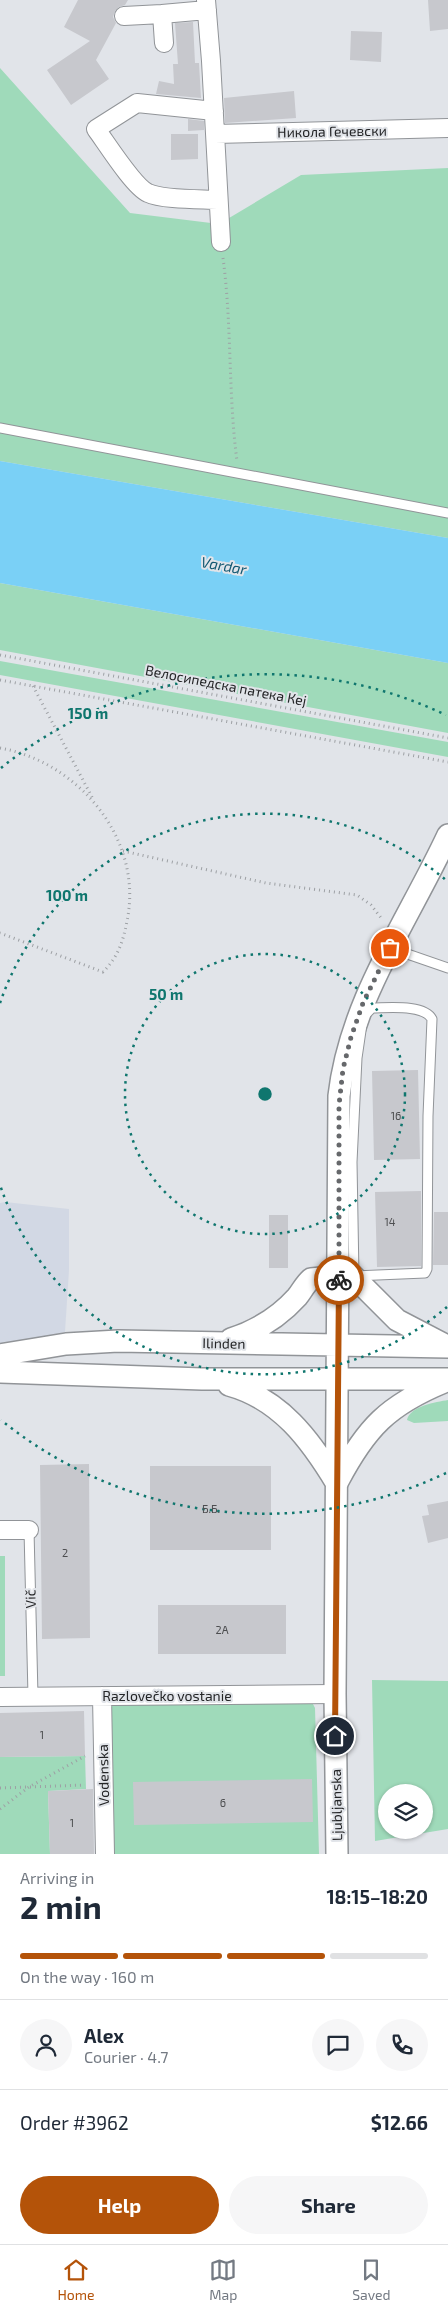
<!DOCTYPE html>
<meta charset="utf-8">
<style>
body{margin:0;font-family:"Exo 2",sans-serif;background:#f6f6f7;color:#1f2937;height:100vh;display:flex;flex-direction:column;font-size:19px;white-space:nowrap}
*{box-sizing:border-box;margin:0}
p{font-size:16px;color:#747a83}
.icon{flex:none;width:28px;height:28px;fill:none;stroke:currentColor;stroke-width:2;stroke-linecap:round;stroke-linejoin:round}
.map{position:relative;height:1854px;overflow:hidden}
.sheet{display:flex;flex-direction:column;background:#fff;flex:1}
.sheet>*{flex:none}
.tools{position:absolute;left:378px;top:1784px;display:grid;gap:10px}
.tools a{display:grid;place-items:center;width:55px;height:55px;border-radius:50%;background:#fff;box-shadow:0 1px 4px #0004;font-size:25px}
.pin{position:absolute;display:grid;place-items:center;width:42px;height:42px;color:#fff;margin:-21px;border:2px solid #fff;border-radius:50%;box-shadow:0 1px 5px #0007}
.courier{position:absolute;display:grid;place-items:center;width:50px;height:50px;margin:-25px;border:4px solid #b45309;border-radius:50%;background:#fff;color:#222;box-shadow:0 1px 6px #0007}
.summary em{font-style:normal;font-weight:700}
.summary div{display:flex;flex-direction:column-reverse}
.summary{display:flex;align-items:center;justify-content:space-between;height:85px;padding:0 20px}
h1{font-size:32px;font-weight:700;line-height:38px}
.bar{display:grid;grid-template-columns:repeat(4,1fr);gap:8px 5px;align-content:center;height:60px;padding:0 20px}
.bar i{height:6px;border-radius:4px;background:#e0e1e3}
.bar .current{background:#b45309}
.bar p{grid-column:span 4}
.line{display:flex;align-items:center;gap:12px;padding:0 20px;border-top:1px solid #e0e1e3}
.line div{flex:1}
.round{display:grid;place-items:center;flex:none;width:52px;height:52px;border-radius:26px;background:#f6f6f7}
.action{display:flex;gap:10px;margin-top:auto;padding:10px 20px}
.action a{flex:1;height:58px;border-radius:30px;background:#b45309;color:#fff;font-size:20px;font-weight:700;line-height:58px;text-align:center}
.action a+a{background:#f6f6f7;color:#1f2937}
.dock{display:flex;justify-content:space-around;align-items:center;height:70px;border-top:1px solid #e0e1e3;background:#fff;font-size:14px;color:#747a83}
.dock a{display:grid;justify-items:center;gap:2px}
.dock .current{color:#b45309}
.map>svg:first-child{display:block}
.built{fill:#d2d8e4}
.green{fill:#9fdaba;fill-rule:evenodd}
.water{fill:#7ad0f6}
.building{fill:#c7c8cd}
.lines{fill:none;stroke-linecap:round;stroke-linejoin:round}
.service-casing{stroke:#919498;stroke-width:11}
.minor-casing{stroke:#919498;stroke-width:20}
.tertiary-casing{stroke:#919498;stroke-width:24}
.path{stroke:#9da0a4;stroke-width:3;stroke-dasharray:1 4;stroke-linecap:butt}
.service{stroke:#fff;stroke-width:9}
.minor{stroke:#fff;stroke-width:18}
.tertiary{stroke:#fff;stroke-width:21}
.done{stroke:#66686b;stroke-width:5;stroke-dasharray:0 9}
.route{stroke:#b45309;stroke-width:6}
.ring{fill:none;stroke:#0f766e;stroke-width:2.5;stroke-dasharray:2.5 5}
.labels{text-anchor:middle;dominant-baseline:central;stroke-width:4;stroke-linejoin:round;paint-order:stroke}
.number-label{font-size:11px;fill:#4d4e50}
.street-label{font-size:14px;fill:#242527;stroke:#e1e4e9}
.water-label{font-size:15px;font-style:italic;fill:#125872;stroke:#e1e4e9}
.centre{fill:#0f766e;stroke:#e1e4e9;stroke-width:2.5}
.ring-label{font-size:15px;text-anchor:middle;font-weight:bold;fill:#0f766e;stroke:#e1e4e9;stroke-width:4;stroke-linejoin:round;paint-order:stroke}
</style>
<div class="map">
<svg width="448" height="1854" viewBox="0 0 448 1854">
<rect width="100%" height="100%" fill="#e1e4e9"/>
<path class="built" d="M 5,1202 L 69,1209 L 69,1270 L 65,1332 L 0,1346 L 0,1203 Z"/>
<path class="green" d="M 0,68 L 130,213 L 219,224 L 301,175 L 448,168 L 448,538 L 0,461 Z
M 0,583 L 448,663 L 448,733 L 0,650 Z
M 0,661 L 448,742 L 448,757 L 0,675 Z
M 448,1400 L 448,1421 L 414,1423 L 407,1420 C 410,1406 436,1402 448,1400 Z
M 0,1556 L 5,1556 L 5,1676 L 0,1676 Z
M 372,1680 L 448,1681 L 448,1829 L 375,1841 ZM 386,1792 L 424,1792 L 424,1830 L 386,1830 Z
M 308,1694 L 315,1708 L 319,1854 L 105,1854 L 102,1696 Z
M 85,1756 L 86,1789 L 48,1791 L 50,1854 L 0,1854 L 0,1757 Z"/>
<path class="water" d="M 0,461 L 448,538 L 448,663 L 0,583 Z"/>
<path class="building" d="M 78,0 L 128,0 L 125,5 L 119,7 L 115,11 L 113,17 L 116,23 L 96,60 L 109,79 L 71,105 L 47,70 L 90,41 L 64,27 Z
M 428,0 L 448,0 L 448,29 L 430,31 Z
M 193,22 L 195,63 L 199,63 L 201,98 L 156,94 L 159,81 L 174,84 L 173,64 L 178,64 L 175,23 Z
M 351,31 L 382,32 L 381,62 L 350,60 Z
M 294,91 L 296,118 L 225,123 L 224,98 Z
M 188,119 L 204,121 L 204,130 L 188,131 Z
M 171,134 L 198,134 L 198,159 L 171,160 Z
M 418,1070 L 420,1159 L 374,1160 L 372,1071 Z
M 421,1191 L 421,1266 L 377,1267 L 375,1192 Z
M 434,1212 L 448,1212 L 448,1265 L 433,1265 Z
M 269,1215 L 288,1215 L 288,1268 L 269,1268 Z
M 89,1464 L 90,1638 L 42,1639 L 40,1465 Z
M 150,1466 L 271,1466 L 271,1550 L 150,1550 Z
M 448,1501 L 448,1538 L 428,1543 L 422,1516 L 429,1515 L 427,1505 Z
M 158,1605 L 286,1605 L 286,1654 L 158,1654 Z
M 84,1711 L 85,1756 L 0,1757 L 0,1713 Z
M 312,1779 L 313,1822 L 134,1825 L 133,1782 Z
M 93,1789 L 94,1854 L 50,1854 L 48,1791 Z"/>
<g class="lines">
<g class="service-casing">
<path id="service" d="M 0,428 L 448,513
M 390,948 L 448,968
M 372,1008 C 388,1008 424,1004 432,1019 L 428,1116 L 427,1269 L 425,1273 L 354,1276 L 352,1162 L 357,1058 L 363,1017 Z
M 29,1530 L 33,1696"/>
</g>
<g class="minor-casing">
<path id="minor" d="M 206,0 L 211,61 L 221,242
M 124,16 L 162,14
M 164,43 L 162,14 L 207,10
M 214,111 L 137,103 L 96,129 C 107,144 134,187 148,193 C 163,200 201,199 218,200
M 215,134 L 448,128
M 0,1530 L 29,1530
M 102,1696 L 105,1854
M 0,1697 L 335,1694"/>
</g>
<g class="tertiary-casing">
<path id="tertiary" d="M 231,1339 C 256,1331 279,1317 297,1297 C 302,1291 305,1284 311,1279 L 352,1275 L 397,1320 L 445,1345
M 0,1355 L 66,1344 L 118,1341 L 448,1347
M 0,1372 L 202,1379 L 448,1379
M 229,1385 C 280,1399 310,1439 337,1484
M 338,1481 C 366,1428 388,1405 444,1382
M 337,1854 L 335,1694 L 339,1096 C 350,1000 408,921 448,835"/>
</g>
<path class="path" d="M 223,258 C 232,325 228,393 237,461
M 0,655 L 448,738
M 0,680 L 448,762
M 33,686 L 93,799
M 0,748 C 79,762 144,840 127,921 C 123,942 118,957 103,972 L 0,933
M 123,851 L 266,883 L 357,895 L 371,905 L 382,919
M 0,1788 L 85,1785
M 0,1809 L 29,1787 L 85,1756"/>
<use href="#service" class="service"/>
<use href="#minor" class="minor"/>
<use href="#tertiary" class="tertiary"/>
</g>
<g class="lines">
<path class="done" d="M 339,1280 L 339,1105 L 343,1069 L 351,1037 L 363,1003 L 390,948"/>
<path class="route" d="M 335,1736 L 339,1280"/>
</g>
<g class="ring">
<circle cx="265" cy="1094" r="140"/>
<path d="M447 1307A280 280 0 0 1 0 1185M0 1003A280 280 0 0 1 447 881"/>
<path d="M446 1473A420 420 0 0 1 1 1420M1 768A420 420 0 0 1 446 715"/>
</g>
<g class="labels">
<g class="number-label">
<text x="396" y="1115">16</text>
<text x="390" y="1221">14</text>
<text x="211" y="1508">Б.Б.</text>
<text x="65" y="1552">2</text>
<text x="222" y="1629">2А</text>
<text x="42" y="1734">1</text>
<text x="223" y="1802">6</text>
<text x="72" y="1822">1</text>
</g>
<g class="street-label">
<text transform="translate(332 131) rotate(-1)">Никола Гечевски</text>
<text transform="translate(226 685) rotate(11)">Велосипедска патека Кеј</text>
<text transform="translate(224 1343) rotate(1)">Ilinden</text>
<text transform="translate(30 1599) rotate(-91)">Vič</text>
<text x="167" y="1695">Razlovečko vostanie</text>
<text transform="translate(103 1775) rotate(-91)">Vodenska</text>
<text transform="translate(336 1805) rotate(-91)">Ljubljanska</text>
</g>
<g class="water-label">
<text transform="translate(224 565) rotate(10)">Vardar</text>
</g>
</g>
<circle cx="265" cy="1094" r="8" class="centre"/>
<g class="ring-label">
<text x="88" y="719">150 m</text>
<text x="67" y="901">100 m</text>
<text x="166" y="1000">50 m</text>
</g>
</svg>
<div class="tools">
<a><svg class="icon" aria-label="layers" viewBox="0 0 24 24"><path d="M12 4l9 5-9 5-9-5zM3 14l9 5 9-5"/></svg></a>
</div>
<div class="pin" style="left:390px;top:948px;background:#ea580c"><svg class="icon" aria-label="bag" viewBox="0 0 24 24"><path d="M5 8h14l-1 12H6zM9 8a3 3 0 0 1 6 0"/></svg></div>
<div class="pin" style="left:335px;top:1736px;background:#1f2937"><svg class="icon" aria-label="home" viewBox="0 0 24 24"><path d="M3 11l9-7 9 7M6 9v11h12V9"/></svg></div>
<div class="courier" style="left:339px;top:1280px"><svg class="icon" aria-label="bike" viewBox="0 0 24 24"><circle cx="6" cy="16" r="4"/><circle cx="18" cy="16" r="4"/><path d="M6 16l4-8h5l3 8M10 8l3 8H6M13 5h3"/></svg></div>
</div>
<section class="sheet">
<div class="summary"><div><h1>2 min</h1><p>Arriving in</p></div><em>18:15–18:20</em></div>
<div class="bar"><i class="current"></i><i class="current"></i><i class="current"></i><i></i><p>On the way · 160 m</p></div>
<div class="line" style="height:90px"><a class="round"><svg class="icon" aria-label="person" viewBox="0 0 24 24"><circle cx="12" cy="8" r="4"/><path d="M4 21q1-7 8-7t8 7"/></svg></a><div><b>Alex</b><p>Courier · 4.7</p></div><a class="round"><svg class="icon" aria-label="chat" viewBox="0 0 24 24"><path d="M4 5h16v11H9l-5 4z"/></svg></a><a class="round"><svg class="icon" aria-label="phone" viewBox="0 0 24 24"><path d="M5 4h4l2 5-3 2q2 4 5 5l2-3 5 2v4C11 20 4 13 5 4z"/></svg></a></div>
<div class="line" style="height:65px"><div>Order #3962</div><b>$12.66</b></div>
<div class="action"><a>Help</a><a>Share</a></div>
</section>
<nav class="dock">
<a class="current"><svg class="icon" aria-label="home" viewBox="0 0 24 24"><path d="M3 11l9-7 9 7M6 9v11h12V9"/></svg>Home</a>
<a><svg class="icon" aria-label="map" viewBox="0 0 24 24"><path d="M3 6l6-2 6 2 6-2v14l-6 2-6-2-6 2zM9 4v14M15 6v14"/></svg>Map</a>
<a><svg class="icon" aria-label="saved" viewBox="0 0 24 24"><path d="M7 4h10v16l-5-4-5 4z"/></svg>Saved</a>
</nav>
